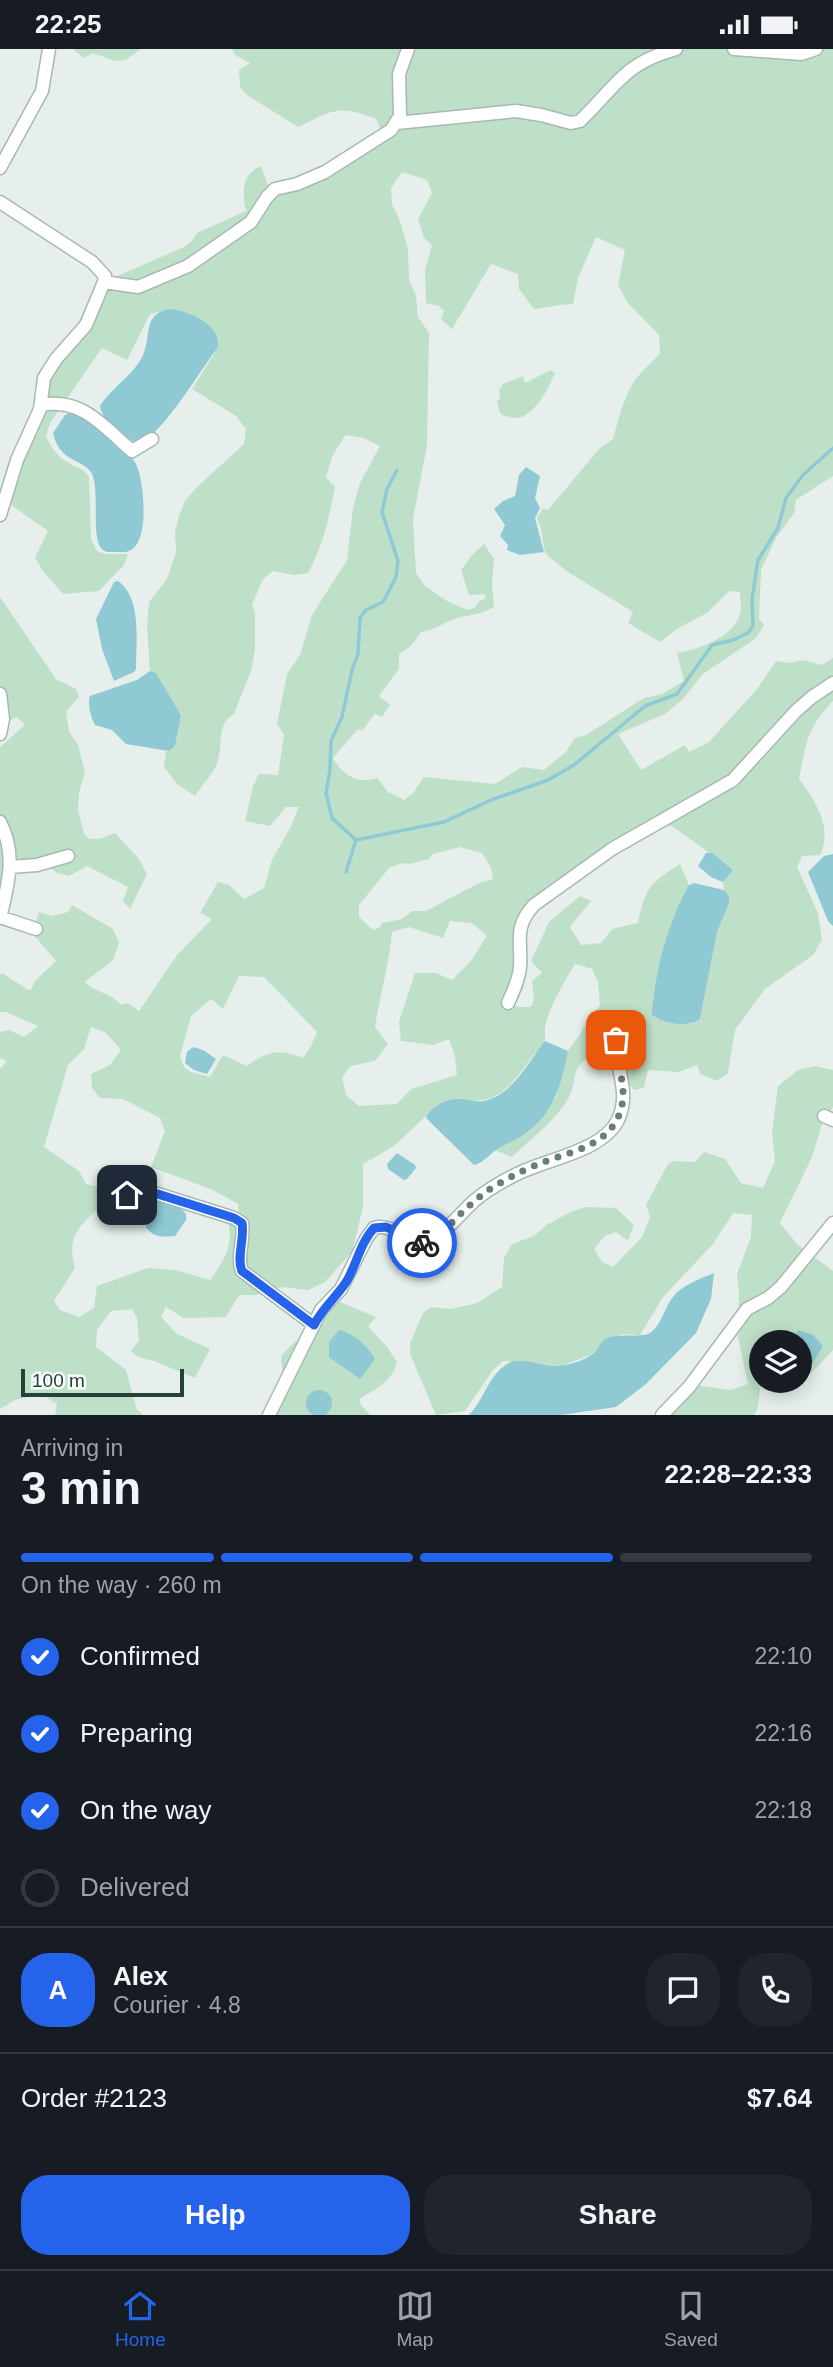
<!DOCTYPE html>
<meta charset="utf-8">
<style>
body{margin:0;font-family:Helvetica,sans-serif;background:#20242c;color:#f1f3f6;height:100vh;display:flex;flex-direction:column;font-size:26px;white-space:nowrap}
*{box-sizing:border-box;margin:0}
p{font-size:23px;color:#9ea1a6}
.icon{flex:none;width:38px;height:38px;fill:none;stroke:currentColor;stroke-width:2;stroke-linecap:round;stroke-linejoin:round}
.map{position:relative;height:1366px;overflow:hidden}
.drawer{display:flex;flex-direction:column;background:#171b24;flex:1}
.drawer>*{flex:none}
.controls{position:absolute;left:749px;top:1281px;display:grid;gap:14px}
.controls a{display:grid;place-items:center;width:63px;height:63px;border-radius:50%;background:#171b24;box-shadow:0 4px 18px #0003;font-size:35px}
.scale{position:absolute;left:21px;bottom:18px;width:163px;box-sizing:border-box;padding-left:7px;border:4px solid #24423a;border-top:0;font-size:19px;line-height:24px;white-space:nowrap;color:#24423a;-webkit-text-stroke:5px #f7fbf9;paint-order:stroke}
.pin{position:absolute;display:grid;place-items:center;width:60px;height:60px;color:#fff;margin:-30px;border-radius:14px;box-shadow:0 4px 10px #0006}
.courier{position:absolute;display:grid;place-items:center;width:70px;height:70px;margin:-35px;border:5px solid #2563eb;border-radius:50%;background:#fff;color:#222;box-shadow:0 2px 9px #0007}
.headline em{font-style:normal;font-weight:700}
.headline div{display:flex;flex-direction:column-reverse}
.headline{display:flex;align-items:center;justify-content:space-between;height:119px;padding:0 21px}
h1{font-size:46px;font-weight:700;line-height:52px}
.bar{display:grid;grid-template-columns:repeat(4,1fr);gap:10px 7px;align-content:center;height:84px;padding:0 21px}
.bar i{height:9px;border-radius:5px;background:#363941}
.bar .selected{background:#2563eb}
.bar p{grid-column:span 4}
.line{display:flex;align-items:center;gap:18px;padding:0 21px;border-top:2px solid #363941}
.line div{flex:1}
.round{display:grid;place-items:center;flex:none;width:74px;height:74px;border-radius:28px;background:#20242c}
ol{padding:0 21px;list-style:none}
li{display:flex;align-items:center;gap:21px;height:77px}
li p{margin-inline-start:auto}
li .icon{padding:7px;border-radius:50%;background:#2563eb;color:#fff;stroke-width:4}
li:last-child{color:#9ea1a6}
li i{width:38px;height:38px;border:4px solid #363941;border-radius:50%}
.button{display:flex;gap:14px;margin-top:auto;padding:14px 21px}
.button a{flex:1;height:80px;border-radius:28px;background:#2563eb;color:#fff;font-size:28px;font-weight:700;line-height:80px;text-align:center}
.button a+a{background:#20242c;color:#f1f3f6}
.status{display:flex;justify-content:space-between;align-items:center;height:49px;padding:0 35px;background:#171b24;direction:ltr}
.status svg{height:19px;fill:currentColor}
.tabs{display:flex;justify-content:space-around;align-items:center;height:98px;border-top:2px solid #363941;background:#171b24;font-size:19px;color:#9ea1a6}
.tabs a{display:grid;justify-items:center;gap:4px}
.tabs .selected{color:#2563eb}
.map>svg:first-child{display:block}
.green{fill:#bfe0c8;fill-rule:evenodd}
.water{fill:#8ec9d4}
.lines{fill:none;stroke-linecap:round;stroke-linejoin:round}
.stream{stroke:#8ec9d4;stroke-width:3.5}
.minor-casing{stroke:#a8b8b2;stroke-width:15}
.minor{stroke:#fff;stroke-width:12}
.done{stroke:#687f78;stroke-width:7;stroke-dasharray:0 12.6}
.route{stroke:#2563eb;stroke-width:9}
</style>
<div class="status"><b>22:25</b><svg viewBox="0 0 49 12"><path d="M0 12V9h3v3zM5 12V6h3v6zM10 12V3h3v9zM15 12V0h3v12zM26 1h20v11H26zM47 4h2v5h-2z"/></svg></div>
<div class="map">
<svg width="833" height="1366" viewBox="0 0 833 1366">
<rect width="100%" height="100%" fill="#e6efeb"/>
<path class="green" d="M 73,0 L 141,0 L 125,11 L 115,12 L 93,4 L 84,9 Z
M 232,0 L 833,0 L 833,427 L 796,451 L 794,464 L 776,489 L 761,521 L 759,569 L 764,576 L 756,589 L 703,625 L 683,650 L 665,665 L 618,685 L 641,721 L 685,696 L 689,703 L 709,693 L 757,640 L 776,612 L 790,614 L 803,611 L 822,616 L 833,609 L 833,596 L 833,652 C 807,678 806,695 799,730 C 816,752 833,780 820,806 L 802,807 L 797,818 L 818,864 L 822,891 L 813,906 L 765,940 L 735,981 L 728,1024 L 717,1032 L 700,1025 L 697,1016 L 679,1023 L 648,1021 L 644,1039 L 634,1041 L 609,1014 L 591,1005 C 567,1025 580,1026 569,1048 C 560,1067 528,1093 512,1108 L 495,1101 L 530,1082 L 556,1048 L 568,1002 L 600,956 L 598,933 L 592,920 L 575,915 C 565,931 548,960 545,979 C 544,983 546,987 545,990 C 544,997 536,1003 532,1008 C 512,1035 497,1060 458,1049 L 427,1066 L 394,1097 L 363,1115 L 363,1158 L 352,1203 L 325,1233 L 308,1241 L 281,1238 L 256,1246 L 239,1246 L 226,1268 L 184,1269 L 166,1258 L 161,1268 L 177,1285 L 210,1300 L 195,1329 L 154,1312 L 138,1308 L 131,1302 L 139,1292 L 137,1269 L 132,1260 L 111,1262 L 97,1281 L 96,1298 L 126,1321 L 137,1361 L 143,1366 L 55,1366 L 57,1355 L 41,1345 L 15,1351 L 0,1360 L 0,1020 L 7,1012 L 0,1009 L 0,983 L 9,981 L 24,988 L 38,977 L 6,963 L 0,963 L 0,926 L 2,924 L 30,942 L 36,931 L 56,912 L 32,884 L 39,863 L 52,867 L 68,863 L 72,856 L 113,880 L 119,894 L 113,911 L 85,933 C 94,943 110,943 121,956 L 128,954 L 139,962 L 177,906 L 212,870 L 200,864 L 218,833 L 229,836 L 244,850 L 264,839 L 272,811 L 291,777 L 299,758 L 286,758 L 270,777 L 245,772 L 253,737 L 259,725 L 278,726 L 284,686 L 277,675 L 287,625 L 300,606 L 312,566 L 347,511 L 353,459 L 360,434 L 380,397 L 364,389 L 345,386 L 332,408 L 326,429 L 335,437 C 329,470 324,494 308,524 L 294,526 L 273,522 L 263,530 L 252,556 L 255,564 L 255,601 L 251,622 L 234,665 C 218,673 222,692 219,707 C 217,722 203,734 195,747 L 177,735 L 164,718 L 166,703 L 175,697 L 181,666 L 156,624 L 150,622 L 147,577 L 149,553 L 167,530 L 176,503 L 175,483 L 179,467 L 185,452 L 197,438 L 244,395 L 246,380 L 236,367 L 192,340 L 217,300 L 158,263 L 150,265 L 127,311 L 102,299 L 50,374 L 46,387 C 51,399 58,408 69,414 C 77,419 84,419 89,428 L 91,490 L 97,502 L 106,505 L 128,505 L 124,516 L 99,542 L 63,545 L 43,522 L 35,509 L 48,482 L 7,453 L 48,330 L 115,228 L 184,198 L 192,192 L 197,184 L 246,162 C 242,145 241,125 261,117 L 267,134 L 275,144 L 385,90 L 376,70 C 337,55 334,61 298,78 L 247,46 L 240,38 L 239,21 L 250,14 L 235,6 ZM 402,123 L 427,131 L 432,144 L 418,170 L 424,189 L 432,196 L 425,221 L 426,254 L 439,257 L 444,262 L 441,270 L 452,280 L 491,215 L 518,225 L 519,240 L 534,260 C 547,259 559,255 573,255 L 578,229 L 596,188 L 625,201 L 618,236 L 627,253 L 659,286 L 660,304 C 654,312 646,318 640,325 C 625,341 619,369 613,390 L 599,400 L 548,461 L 543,459 L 537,469 L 540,476 L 545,503 L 548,507 L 568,523 L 633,563 L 628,574 L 660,593 L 677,580 L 707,564 L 729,542 L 740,543 C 740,549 742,559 740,565 C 734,588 697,601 677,604 L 684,632 L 662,645 L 644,649 L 586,686 L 575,689 L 565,704 L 544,721 L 522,718 L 495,735 L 424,728 L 413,744 L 404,751 L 388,743 L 377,729 C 357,735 343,727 333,709 L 358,680 L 362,682 L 375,665 L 382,668 L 390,656 L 379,647 L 399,620 L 399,605 L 411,597 L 421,583 C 434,581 442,575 454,570 C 468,565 478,567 494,558 L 492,535 L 494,510 L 484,495 L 472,506 L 461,521 L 469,546 L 484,545 L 486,549 L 478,553 L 475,559 L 467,561 L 447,552 L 425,537 L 416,524 L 413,470 L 427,396 L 429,284 L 418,268 L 416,247 L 409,231 L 408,200 L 400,172 L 392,155 L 391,139 ZM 657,776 L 672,777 L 733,821 L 723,833 L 724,841 L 729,847 L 729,854 L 717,883 L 700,970 C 689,980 668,973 655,969 L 652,963 C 656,918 667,875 689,836 L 680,815 C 650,834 645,839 638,874 L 612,880 L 601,894 L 581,896 L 570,878 L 591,852 L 580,847 L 549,873 L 531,912 L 542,924 L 532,932 L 534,951 L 531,958 L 518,958 L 507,951 L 512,936 L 521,865 ZM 460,798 L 482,804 L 491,819 L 493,830 L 479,834 L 426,862 L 412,862 L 402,870 L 382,874 L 379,879 L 373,881 L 359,868 L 359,856 L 389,819 L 402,814 L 409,815 L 429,810 L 433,805 ZM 450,872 L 472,874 L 487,887 L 471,912 L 452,931 L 436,924 L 415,924 L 399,973 L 401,992 L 433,996 L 449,990 L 455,1007 L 457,1026 L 411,1040 L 397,1055 L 359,1057 L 346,1046 L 342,1028 L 351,1017 L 375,1012 L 388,995 L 375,978 C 380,945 389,916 392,883 L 409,878 L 443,889 ZM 239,927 L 264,928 L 317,983 L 311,997 L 303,1009 C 280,999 267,1002 247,1017 L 223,1006 L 210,1028 L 191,1023 L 184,1018 L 180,1007 L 191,967 L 211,950 L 223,960 ZM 91,978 L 105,983 L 121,1001 L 110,1016 L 91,1025 L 92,1039 L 100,1049 L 123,1050 L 160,1069 L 165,1082 L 151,1118 L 213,1141 L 238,1155 L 239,1165 L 228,1173 C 234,1197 224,1211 210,1231 L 175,1221 L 148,1219 L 97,1237 L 94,1259 L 79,1268 L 60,1261 L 54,1252 L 75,1219 C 67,1190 76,1181 96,1161 L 141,1172 L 153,1151 L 86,1135 L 79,1122 L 44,1098 L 68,1016 L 84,1000 Z
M 551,321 L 555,324 C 546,345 527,383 500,364 L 497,352 L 500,350 L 499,341 L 503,335 L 523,327 L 524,332 L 527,333 Z
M 0,548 L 56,630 L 76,640 L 79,648 L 66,663 L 69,682 L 78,696 L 85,723 L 79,743 L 78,761 L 84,785 L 90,790 L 99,790 L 115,784 L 139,810 L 147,825 L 130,860 L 123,852 L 128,838 L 87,817 L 69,827 L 57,824 L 41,812 L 18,815 L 0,852 L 0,698 L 25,676 L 17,668 L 0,676 Z
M 815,1017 L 833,1021 L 833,1058 L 822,1075 L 812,1108 L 780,1174 L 797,1195 L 833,1222 L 833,1301 L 808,1327 L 800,1329 L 800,1293 L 761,1293 L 761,1332 L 764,1332 C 756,1343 762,1356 754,1366 L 657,1366 L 687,1335 L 731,1341 L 748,1335 L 737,1283 L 739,1246 L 737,1225 L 751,1188 L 752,1166 L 733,1164 L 713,1195 L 663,1248 L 640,1286 L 621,1285 L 590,1306 L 561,1317 L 503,1312 L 493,1321 L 465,1362 L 436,1366 L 410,1305 L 410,1294 L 423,1264 L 431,1258 L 451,1260 L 477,1254 L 502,1238 L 504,1209 L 512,1195 L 534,1187 L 546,1176 L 573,1162 L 586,1158 L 616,1159 L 634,1176 L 628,1192 L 616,1183 L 605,1187 L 594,1200 L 602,1213 L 613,1218 L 642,1188 L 650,1168 L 646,1156 L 668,1115 L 674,1112 L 695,1113 L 704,1103 L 725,1110 L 741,1134 L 763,1139 L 775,1112 L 772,1083 L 778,1037 L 798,1021 Z
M 340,1253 L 376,1268 L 368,1277 L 387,1298 L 397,1313 C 392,1333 376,1340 359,1350 L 361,1356 L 370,1366 L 276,1366 L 284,1343 L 281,1307 L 298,1290 L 316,1262 Z"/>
<path class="water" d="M 171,260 C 190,263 224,276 217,300 C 200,320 162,389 137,394 C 124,387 102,373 100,357 C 112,338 134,326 143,306 C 152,285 142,264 171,260 Z
M 71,363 L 80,365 C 96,381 126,396 136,415 C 144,431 150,491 131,501 C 127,504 120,503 116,503 C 110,503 105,504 101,499 C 91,486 100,443 92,425 C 84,409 60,415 53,384 L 65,366 Z
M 526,418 L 540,427 L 535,449 L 540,459 L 535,469 L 544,503 L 520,506 L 507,501 L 508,496 L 500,487 L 505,476 L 494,460 L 503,452 L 515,447 L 519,426 Z
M 118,532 C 142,549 136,593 136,620 L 134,623 L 114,632 L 102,600 L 96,570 L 114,533 Z
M 150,622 L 156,624 L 181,666 L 175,697 L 169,702 L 126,695 L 112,681 L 95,676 C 91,669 87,654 90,647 L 137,631 Z
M 706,804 L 712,804 L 733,821 L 723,833 L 711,828 L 698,817 Z
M 833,805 L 833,877 L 828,872 L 808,823 L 824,807 Z
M 694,834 L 724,841 L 729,847 L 729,854 L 717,883 L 700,970 C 689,979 663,975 652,966 L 652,962 C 656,918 667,875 689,836 Z
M 545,992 L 568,1002 C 562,1032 555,1061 530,1081 C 521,1089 507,1094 496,1101 C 489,1106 483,1114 474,1116 L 426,1069 C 430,1059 445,1050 457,1050 C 466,1049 474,1054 484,1052 C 514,1045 528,1013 545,992 Z
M 193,998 L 203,1001 L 216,1010 L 207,1025 L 194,1021 L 185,1014 L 187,1003 Z
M 397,1104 L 415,1116 L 416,1119 L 407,1130 L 404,1131 L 388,1120 L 387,1115 Z
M 157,1153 C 167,1152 180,1157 186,1165 L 186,1171 L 175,1187 C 164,1188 153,1189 146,1178 L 146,1168 Z
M 714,1224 L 711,1250 L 696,1284 L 646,1335 L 616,1358 L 561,1366 L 469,1366 C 484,1351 488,1327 507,1315 C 519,1307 539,1316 554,1317 C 567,1317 584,1312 594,1304 C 600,1298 600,1292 608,1289 C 621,1284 641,1289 650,1284 C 661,1277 665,1258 673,1248 C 682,1236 700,1230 714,1224 Z
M 339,1281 C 352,1283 370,1299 375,1310 L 360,1330 L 329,1308 L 329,1293 Z
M 799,1281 L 813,1286 L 823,1297 L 810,1318 L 800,1315 L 800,1293 L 788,1293 Z
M306 1354a13 13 0 1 1 26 0a13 13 0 1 1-26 0Z"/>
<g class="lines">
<path class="stream" d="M 356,791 L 444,773 L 491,751 L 548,731 L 574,716 L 645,657 L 677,645 L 712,596 L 733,591 L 748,584 L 753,577 L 752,550 L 758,511 L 778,479 L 786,449 L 803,426 L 833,399
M 346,823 L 356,791 L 332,769 L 326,744 L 330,721 L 331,692 L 342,668 L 352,621 L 358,605 L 360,569 L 366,561 L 383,553 L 396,528 L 398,512 L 382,463 L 387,440 L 397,421"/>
<g class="minor-casing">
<path id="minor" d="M 734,0 L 801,5 L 816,0
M 397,74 L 516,62 L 541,66 L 571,74 L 580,72 L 584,68 C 619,33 626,14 676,0
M 0,119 L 42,42 L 49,0
M 0,153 L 92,213 L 105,227 L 104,233
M 41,356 C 82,348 104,378 132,402 L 152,390
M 0,466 L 17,411 L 40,360 L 44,329 L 56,310 L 86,276 L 104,233 L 138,238 L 188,217 L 251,173 L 267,148 L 275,140 L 297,135 L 325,123 L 391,81 L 400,67 L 399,25 L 408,0
M 0,645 L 3,670 L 0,685
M 0,773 C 17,805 8,836 0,869
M 10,818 L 37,816 L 68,807
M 0,868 L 36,880
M 508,954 C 513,943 519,931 520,918 C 522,892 513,879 534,856 L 612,800 L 733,731 L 796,662 L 812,648 L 833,634
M 824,1067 L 833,1071
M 127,1146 L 135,1142 L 145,1141 L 234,1169 L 242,1174 C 245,1189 236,1209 242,1222 L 314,1276
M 269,1366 L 321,1261 L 341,1240 L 366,1190 L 374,1179 C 394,1173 410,1198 431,1193 C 447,1181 460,1165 474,1152 C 486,1142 501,1133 515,1126 C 545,1110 602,1103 618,1071 C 631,1043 615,1019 616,991
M 662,1366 L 689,1338 L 747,1260 L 768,1249 L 781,1238 L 833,1174"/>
</g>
<use href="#minor" class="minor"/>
</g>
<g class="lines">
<path class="done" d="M 422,1194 L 431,1193 L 438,1188 C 455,1170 472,1152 493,1138 C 507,1130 521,1122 536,1116 C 567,1103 611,1098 621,1060 C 628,1036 615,1015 616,991"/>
<path class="route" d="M 127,1146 L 135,1142 L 145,1141 L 234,1169 L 242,1174 C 245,1189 236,1209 242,1222 L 314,1276 C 323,1258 338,1247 348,1230 C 357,1213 361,1193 374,1179 L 386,1178 L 422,1194"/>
</g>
</svg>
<div class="controls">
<a><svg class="icon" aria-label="layers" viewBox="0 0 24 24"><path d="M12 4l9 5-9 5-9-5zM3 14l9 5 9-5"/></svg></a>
</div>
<div class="scale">100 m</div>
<div class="pin" style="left:616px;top:991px;background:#ea580c"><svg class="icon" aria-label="bag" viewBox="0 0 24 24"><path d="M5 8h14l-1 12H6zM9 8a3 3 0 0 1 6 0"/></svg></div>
<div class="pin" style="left:127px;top:1146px;background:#1f2937"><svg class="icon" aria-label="home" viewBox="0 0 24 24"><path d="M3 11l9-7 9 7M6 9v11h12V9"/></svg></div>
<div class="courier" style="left:422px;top:1194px"><svg class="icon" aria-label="bike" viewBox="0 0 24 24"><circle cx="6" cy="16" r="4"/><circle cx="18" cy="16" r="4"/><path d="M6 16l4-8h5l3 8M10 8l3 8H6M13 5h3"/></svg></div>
</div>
<section class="drawer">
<div class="headline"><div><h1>3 min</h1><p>Arriving in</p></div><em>22:28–22:33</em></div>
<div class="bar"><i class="selected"></i><i class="selected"></i><i class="selected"></i><i></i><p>On the way · 260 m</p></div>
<ol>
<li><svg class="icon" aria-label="check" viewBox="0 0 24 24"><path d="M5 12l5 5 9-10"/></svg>Confirmed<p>22:10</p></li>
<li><svg class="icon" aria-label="check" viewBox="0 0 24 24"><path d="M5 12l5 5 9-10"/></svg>Preparing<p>22:16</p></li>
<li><svg class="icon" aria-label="check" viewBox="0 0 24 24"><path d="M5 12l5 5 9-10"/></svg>On the way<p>22:18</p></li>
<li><i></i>Delivered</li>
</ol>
<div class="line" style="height:126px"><b class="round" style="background:#2563eb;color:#fff">A</b><div><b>Alex</b><p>Courier · 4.8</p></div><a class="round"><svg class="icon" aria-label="chat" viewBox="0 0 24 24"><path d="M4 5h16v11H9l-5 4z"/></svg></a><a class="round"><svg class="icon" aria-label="phone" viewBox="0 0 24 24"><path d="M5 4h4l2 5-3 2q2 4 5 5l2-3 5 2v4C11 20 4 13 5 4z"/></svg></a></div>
<div class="line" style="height:91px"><div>Order #2123</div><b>$7.64</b></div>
<div class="button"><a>Help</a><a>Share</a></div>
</section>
<nav class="tabs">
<a class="selected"><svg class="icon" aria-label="home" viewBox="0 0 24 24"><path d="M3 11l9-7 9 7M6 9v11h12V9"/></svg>Home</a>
<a><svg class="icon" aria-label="map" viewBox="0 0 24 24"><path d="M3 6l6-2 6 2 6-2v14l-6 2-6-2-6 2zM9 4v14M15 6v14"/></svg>Map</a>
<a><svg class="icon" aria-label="saved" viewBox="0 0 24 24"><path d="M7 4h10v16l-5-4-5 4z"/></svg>Saved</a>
</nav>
